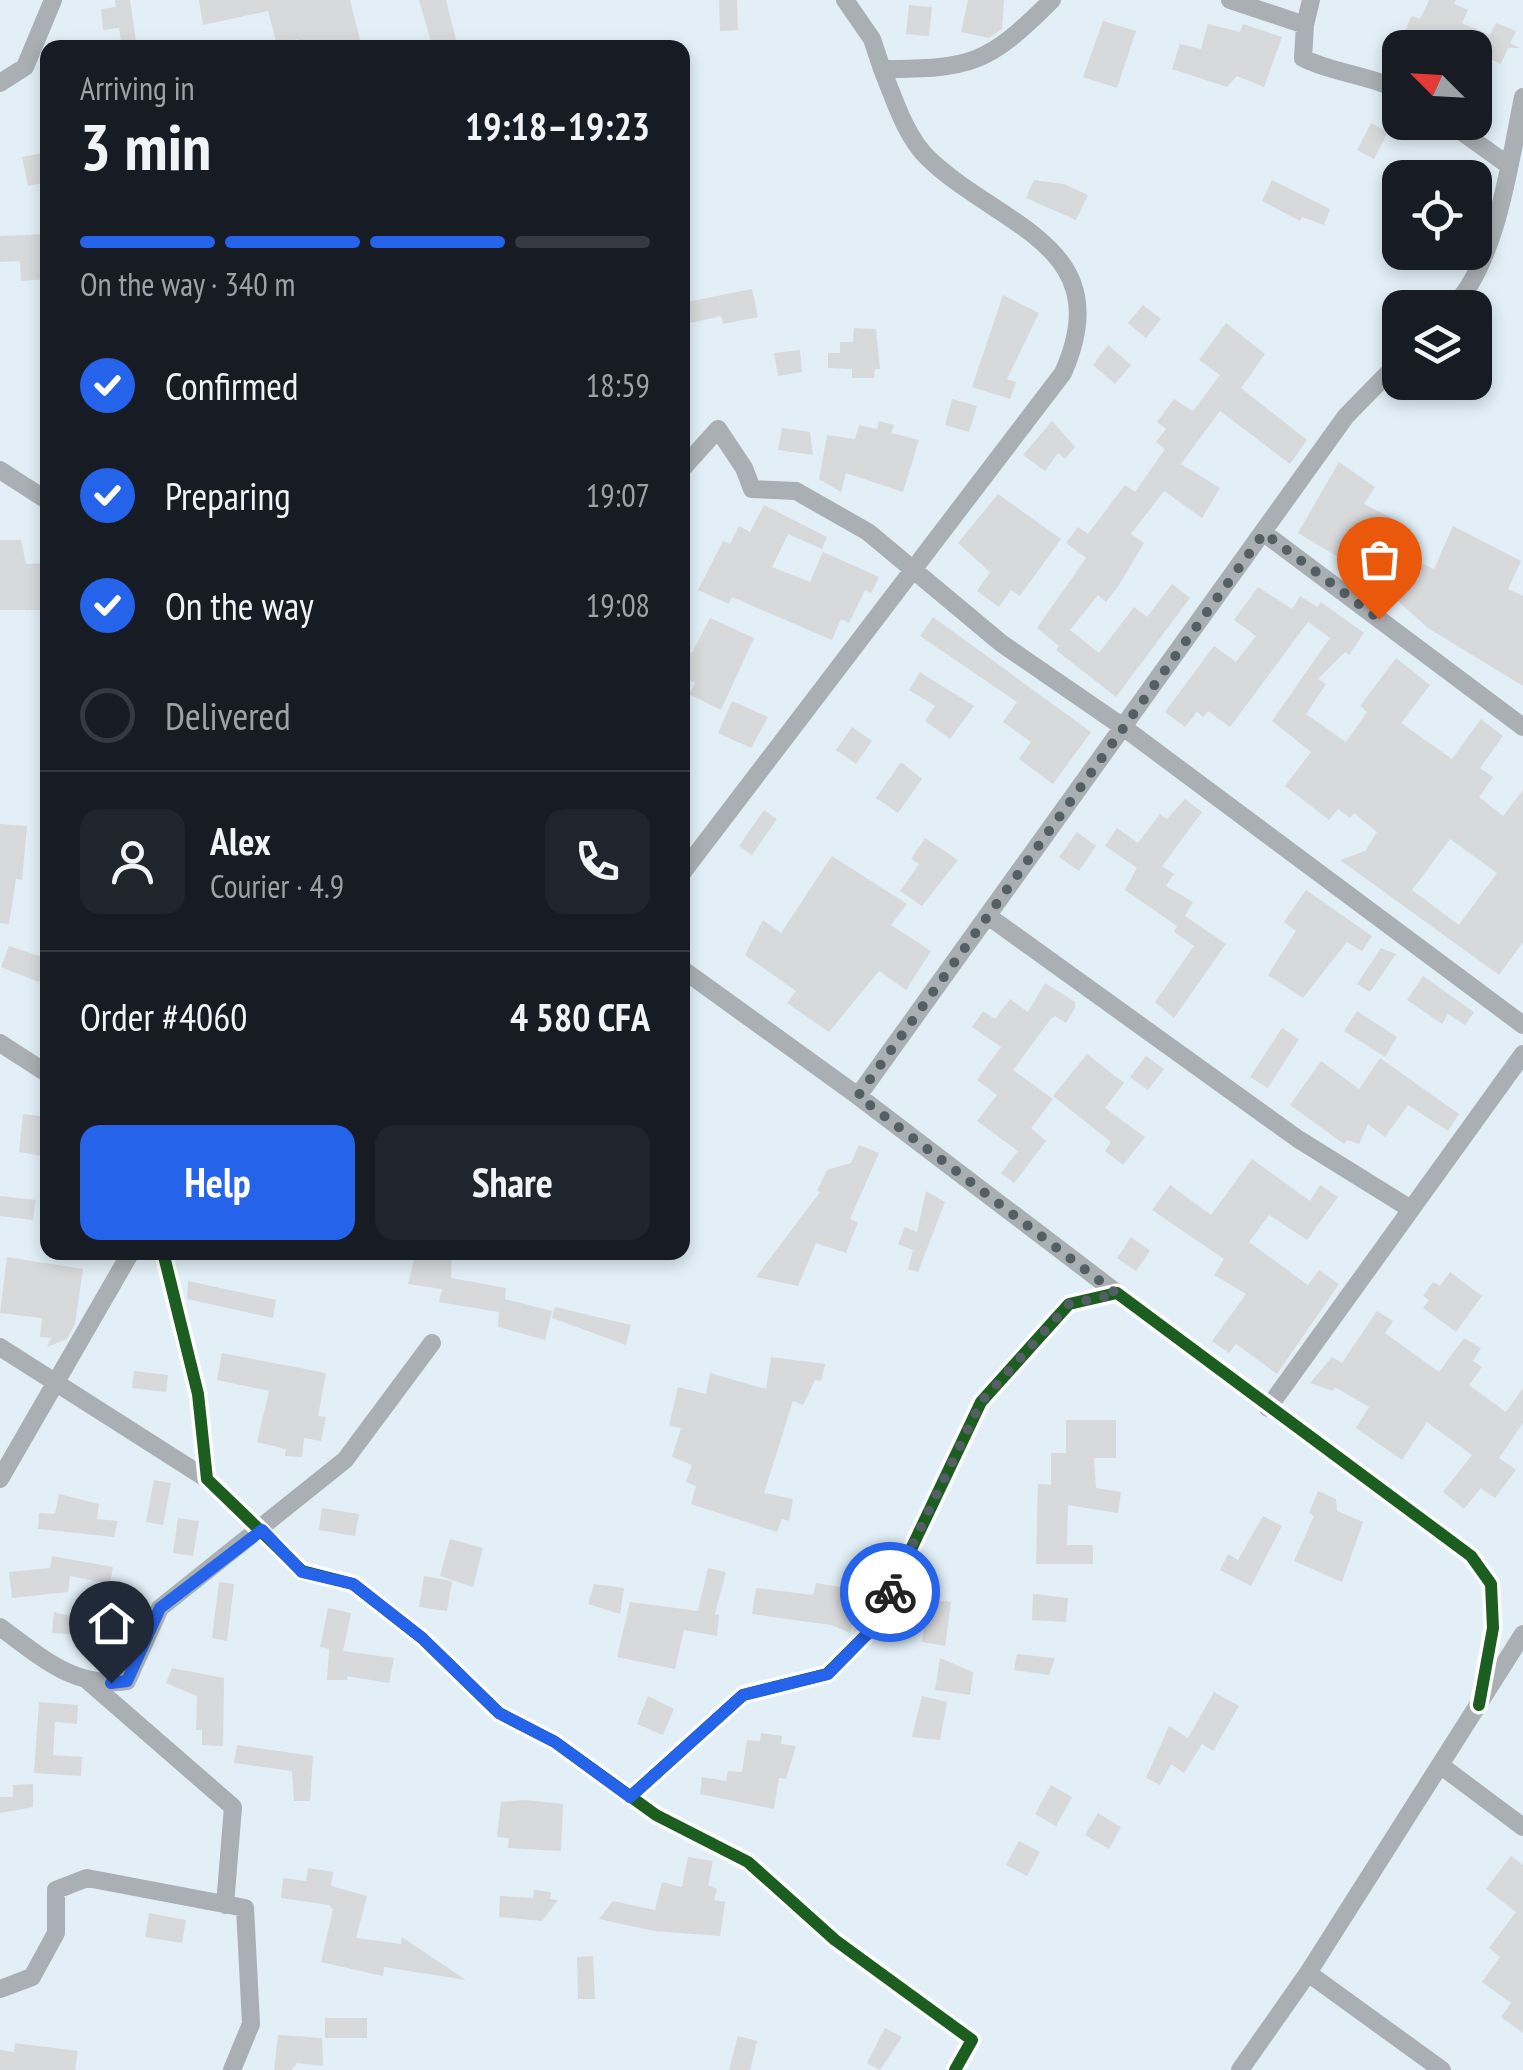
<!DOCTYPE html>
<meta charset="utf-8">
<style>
body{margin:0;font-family:"PT Sans Narrow",sans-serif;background:#20242c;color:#f1f3f6;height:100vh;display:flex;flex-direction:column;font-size:38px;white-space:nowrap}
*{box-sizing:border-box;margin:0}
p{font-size:32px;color:#9ea1a6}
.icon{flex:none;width:55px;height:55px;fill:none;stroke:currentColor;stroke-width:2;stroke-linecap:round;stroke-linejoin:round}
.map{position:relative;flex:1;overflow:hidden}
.drawer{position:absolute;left:40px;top:40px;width:650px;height:1220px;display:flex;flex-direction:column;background:#171b24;border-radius:20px;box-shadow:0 5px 15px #0003}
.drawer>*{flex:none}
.needle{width:65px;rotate:294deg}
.fabs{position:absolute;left:1382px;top:30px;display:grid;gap:20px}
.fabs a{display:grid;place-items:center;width:110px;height:110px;border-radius:20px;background:#171b24;box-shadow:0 5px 15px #0003;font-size:50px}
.pin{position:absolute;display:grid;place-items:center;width:85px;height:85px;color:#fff;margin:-102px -42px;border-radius:50% 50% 50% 0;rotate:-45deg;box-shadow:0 0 10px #0007}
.pin .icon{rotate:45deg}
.courier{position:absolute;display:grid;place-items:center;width:100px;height:100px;margin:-50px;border:8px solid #2563eb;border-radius:50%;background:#fff;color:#222;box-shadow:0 2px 12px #0007}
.overview em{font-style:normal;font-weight:700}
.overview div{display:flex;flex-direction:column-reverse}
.overview{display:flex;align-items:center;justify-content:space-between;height:170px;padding:0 40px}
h1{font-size:65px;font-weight:700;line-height:75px}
.bar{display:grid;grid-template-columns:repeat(4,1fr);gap:15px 10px;align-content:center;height:120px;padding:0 40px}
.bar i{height:12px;border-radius:8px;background:#363941}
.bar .selected{background:#2563eb}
.bar p{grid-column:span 4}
.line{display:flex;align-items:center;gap:25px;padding:0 40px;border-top:2px solid #363941}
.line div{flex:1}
.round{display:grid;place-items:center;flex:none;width:105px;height:105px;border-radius:20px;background:#20242c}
ol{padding:0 40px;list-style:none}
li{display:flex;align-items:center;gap:30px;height:110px}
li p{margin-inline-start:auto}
li .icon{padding:10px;border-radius:50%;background:#2563eb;color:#fff;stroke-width:4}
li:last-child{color:#9ea1a6}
li i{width:55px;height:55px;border:5px solid #363941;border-radius:50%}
.button{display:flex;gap:20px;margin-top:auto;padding:20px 40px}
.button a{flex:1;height:115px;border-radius:20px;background:#2563eb;color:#fff;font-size:40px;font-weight:700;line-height:115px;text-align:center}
.button a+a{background:#20242c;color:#f1f3f6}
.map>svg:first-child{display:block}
.building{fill:#d8d9db;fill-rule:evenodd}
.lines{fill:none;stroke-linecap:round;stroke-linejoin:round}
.street{stroke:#a9afb2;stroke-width:18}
.cycleway-casing{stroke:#fff;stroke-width:19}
.cycleway{stroke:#1b5e20;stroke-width:12}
.done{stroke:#545f65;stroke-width:10;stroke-dasharray:0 18}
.route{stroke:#2563eb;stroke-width:12}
</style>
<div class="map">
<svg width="1523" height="2070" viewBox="0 0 1523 2070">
<rect width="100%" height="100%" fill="#e2eff7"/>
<path class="building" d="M 115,0 L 130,0 L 137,48 L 122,48 L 119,28 L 103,30 L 101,9 L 116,7 Z
M 199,0 L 350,0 L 362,48 L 300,48 L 298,39 L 277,45 L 268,11 L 203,25 Z
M 419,0 L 446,0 L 458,48 L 433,48 Z
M 719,0 L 737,0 L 738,30 L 720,31 Z
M 968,0 L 1004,0 L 1002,29 L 989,38 L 961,32 Z
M 1429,0 L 1456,0 L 1454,4 L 1468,10 L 1462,23 L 1490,35 L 1496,23 L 1516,31 L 1510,43 L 1520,48 L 1508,48 L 1501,64 L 1475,52 L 1475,48 L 1396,48 L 1412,16 L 1420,19 Z
M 909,5 L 932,7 L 929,36 L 906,34 Z
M 1103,21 L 1136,31 L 1117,88 L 1083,77 Z
M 1208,24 L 1240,32 L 1243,24 L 1282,37 L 1264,87 L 1237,76 L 1227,87 L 1172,69 L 1180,44 L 1201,49 Z
M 1371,123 L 1388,132 L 1374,159 L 1357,150 Z
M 48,152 L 48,182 L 28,186 L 22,157 Z
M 1034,180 L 1064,184 L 1088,195 L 1076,220 L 1026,198 Z
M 1272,180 L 1330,209 L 1324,225 L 1302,217 L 1300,221 L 1262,201 Z
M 47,234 L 48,279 L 21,281 L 20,261 L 0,262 L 0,236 Z
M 752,289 L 758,317 L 723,324 L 721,316 L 691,323 L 687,302 Z
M 1003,295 L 1039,313 L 1007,379 L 1016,382 L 1010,399 L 972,387 Z
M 1143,305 L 1161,319 L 1146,338 L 1128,323 Z
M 1226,323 L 1265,354 L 1241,388 L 1307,440 L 1290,464 L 1220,411 L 1181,464 L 1220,488 L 1202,518 L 1164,491 L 1131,534 L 1144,543 L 1119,585 L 1106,602 L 1098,595 L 1070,630 L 1099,653 L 1134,607 L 1147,617 L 1172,584 L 1190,598 L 1116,697 L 1056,650 L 1059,646 L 1037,628 L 1086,558 L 1066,543 L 1078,527 L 1088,534 L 1125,485 L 1135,492 L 1165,449 L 1156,442 L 1166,429 L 1157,422 L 1174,399 L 1193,411 L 1220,375 L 1199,360 Z
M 854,328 L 876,329 L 880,369 L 875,369 L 874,378 L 852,378 L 852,369 L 828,368 L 828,353 L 840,353 L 840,342 L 853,342 Z
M 1108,345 L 1131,365 L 1115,384 L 1093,365 Z
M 800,350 L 802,372 L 778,376 L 774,353 Z
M 952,399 L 977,406 L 969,432 L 945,425 Z
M 879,421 L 894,425 L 891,433 L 919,440 L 903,492 L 846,473 L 841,492 L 819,479 L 827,435 L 855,439 L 859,425 L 877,429 Z
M 1052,421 L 1075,447 L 1065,459 L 1058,453 L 1045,471 L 1023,455 Z
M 782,428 L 810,432 L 813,455 L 778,450 Z
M 1339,462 L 1375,487 L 1364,504 L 1401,523 L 1391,550 L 1434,569 L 1453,526 L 1521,561 L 1508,589 L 1523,596 L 1523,686 L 1428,628 L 1387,591 L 1362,579 L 1365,573 L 1298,533 Z
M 998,494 L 1061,539 L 1020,596 L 1011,590 L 999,607 L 977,591 L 990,572 L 958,543 Z
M 764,505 L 827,537 L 822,549 L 788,534 L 772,567 L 810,582 L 823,552 L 879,577 L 871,593 L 865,590 L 849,623 L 841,619 L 832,640 L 732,597 L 729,604 L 698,590 L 723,541 L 730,544 L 739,526 L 750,532 Z
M 0,540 L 21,540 L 26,564 L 48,563 L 48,610 L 0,610 Z
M 1258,587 L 1292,609 L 1300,596 L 1317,607 L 1321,602 L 1364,633 L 1349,655 L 1345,652 L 1318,679 L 1326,684 L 1306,714 L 1346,742 L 1367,712 L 1360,706 L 1396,658 L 1430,685 L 1401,723 L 1452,759 L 1481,719 L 1503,736 L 1480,768 L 1493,777 L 1479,797 L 1503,816 L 1523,790 L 1523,942 L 1499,975 L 1340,860 L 1365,851 L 1377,832 L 1354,813 L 1350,818 L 1338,809 L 1329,820 L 1285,786 L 1311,752 L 1272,721 L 1330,638 L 1308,622 L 1230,727 L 1208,711 L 1203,717 L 1197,712 L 1185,727 L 1165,712 L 1214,646 L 1236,662 L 1256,636 L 1234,620 ZM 1450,839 L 1497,873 L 1459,925 L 1412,890 Z
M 933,617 L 1091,732 L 1053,784 L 1019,759 L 1031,742 L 1003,722 L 1017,702 L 920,636 Z
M 710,618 L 754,638 L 721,710 L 689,694 L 695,683 L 682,677 L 682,648 L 692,653 Z
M 920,672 L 974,706 L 950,739 L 925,721 L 935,706 L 909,690 Z
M 732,701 L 768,717 L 751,748 L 718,733 Z
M 852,727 L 872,741 L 856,764 L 836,750 Z
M 901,762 L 922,779 L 898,813 L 876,798 Z
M 1185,799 L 1202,812 L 1162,866 L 1174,874 L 1166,886 L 1193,902 L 1185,916 L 1226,944 L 1174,1018 L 1155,1002 L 1194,946 L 1174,932 L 1177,926 L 1125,890 L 1137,868 L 1105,846 L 1117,828 L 1138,843 L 1160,814 L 1167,819 Z
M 764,810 L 777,819 L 752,855 L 739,846 Z
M 0,824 L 27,826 L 22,880 L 16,879 L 9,924 L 0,923 Z
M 1077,832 L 1096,846 L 1079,871 L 1059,857 Z
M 925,838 L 958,860 L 922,906 L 900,891 L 919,864 L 911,859 Z
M 832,856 L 907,904 L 891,925 L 931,951 L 906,990 L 879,971 L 829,1032 L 787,1003 L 796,991 L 745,955 L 763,920 L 781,933 Z
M 1306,890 L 1372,936 L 1362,951 L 1347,942 L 1303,998 L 1268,975 L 1296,931 L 1284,922 Z
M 9,946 L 48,959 L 48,980 L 41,978 L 39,982 L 1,967 Z
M 1381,948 L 1396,954 L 1370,992 L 1357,984 Z
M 1423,976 L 1474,1012 L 1465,1025 L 1448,1014 L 1442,1024 L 1407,1000 Z
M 1045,983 L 1075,1002 L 1075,1008 L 1066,1023 L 1055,1016 L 1050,1020 L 1013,1070 L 1053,1099 L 1031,1128 L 1046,1141 L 1014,1183 L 1001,1173 L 1018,1151 L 977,1121 L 997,1095 L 977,1080 L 1001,1047 L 972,1027 L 983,1011 L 995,1019 L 1010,999 L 1028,1012 Z
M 1357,1011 L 1397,1037 L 1385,1057 L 1344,1031 Z
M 1282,1028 L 1299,1039 L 1268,1088 L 1250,1077 Z
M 1087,1054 L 1124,1083 L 1105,1108 L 1145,1137 L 1123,1165 L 1105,1151 L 1111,1142 L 1053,1096 Z
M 1146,1056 L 1164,1069 L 1148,1090 L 1130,1077 Z
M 1380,1058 L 1459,1114 L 1448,1131 L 1408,1105 L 1385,1137 L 1368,1124 L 1359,1144 L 1347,1140 L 1344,1144 L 1290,1105 L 1321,1061 L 1359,1089 Z
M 23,1114 L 48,1117 L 48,1157 L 19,1152 Z
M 859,1145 L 879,1153 L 850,1219 L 858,1222 L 846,1253 L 816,1243 L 798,1286 L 756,1277 L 820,1192 L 817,1191 L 827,1170 L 851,1163 Z
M 1252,1159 L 1310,1201 L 1320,1185 L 1338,1197 L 1307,1240 L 1269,1215 L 1249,1242 L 1308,1285 L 1319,1270 L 1339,1284 L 1277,1374 L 1236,1344 L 1229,1353 L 1212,1341 L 1246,1294 L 1214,1275 L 1224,1259 L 1152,1210 L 1170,1185 L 1211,1215 Z
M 926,1191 L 945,1202 L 918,1272 L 908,1269 L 913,1250 L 898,1244 L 905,1227 L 917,1232 Z
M 0,1196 L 36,1200 L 33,1220 L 0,1216 Z
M 1131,1237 L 1150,1251 L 1136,1271 L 1117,1258 Z
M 416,1252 L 452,1252 L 451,1278 L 506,1288 L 505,1299 L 552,1311 L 545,1340 L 498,1327 L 499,1312 L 439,1302 L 442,1289 L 408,1284 Z
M 7,1257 L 83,1269 L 75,1324 L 67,1339 L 47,1347 L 51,1338 L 40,1337 L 42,1318 L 0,1313 Z
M 1450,1272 L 1482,1296 L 1456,1332 L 1423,1308 L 1429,1300 L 1423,1296 L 1433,1282 L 1440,1286 Z
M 188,1281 L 276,1300 L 273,1318 L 187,1299 Z
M 555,1307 L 631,1325 L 626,1345 L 552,1318 Z
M 1377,1311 L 1393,1321 L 1385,1333 L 1439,1372 L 1464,1338 L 1481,1348 L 1473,1361 L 1482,1367 L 1469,1385 L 1506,1412 L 1523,1388 L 1523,1423 L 1499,1458 L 1516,1470 L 1495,1498 L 1481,1488 L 1464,1509 L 1443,1492 L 1472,1455 L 1427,1422 L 1402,1460 L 1356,1428 L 1369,1407 L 1335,1387 L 1333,1391 L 1310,1383 L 1332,1357 L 1342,1363 Z
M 222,1353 L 326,1373 L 318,1416 L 326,1417 L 321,1441 L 304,1438 L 302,1457 L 285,1456 L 286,1449 L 257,1442 L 269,1391 L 217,1380 Z
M 771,1357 L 825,1364 L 821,1381 L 815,1380 L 803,1405 L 793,1401 L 764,1493 L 793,1499 L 789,1521 L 782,1519 L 777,1532 L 691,1504 L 696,1486 L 686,1482 L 692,1465 L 672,1457 L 681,1428 L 669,1426 L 678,1387 L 706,1394 L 710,1373 L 766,1389 Z
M 134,1371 L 168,1375 L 166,1392 L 132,1388 Z
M 1066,1420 L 1116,1420 L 1116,1458 L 1094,1458 L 1096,1488 L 1121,1492 L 1118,1513 L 1068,1505 L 1067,1545 L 1093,1545 L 1093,1564 L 1036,1564 L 1038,1484 L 1051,1485 L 1051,1453 L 1066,1453 Z
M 154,1480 L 171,1483 L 163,1525 L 146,1522 Z
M 1318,1491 L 1336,1499 L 1337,1511 L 1363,1522 L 1342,1582 L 1294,1561 L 1314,1516 L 1309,1513 Z
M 59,1494 L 99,1504 L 97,1519 L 118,1521 L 114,1537 L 38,1529 L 39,1513 L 55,1514 Z
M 322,1508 L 359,1514 L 355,1536 L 319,1530 Z
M 1263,1516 L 1282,1526 L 1251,1586 L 1220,1570 L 1228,1554 L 1238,1560 Z
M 178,1518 L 199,1521 L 193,1556 L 173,1553 Z
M 450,1539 L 483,1548 L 473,1587 L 440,1576 Z
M 52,1556 L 113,1567 L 110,1584 L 70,1576 L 68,1592 L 12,1598 L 9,1572 L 50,1568 Z
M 708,1568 L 726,1572 L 715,1614 L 719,1615 L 717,1636 L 684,1630 L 675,1669 L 617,1657 L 630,1602 L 698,1611 Z
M 424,1576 L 452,1581 L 447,1611 L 419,1607 Z
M 219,1582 L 234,1584 L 227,1641 L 212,1638 Z
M 816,1583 L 862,1591 L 850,1633 L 831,1625 L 752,1614 L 756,1588 L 813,1595 Z
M 594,1584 L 624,1588 L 620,1614 L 588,1604 Z
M 1033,1594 L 1068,1598 L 1066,1622 L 1032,1620 Z
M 928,1599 L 951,1602 L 945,1646 L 922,1642 Z
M 328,1608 L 351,1613 L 343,1651 L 394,1658 L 389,1683 L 347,1676 L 347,1680 L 327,1680 L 329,1649 L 320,1647 Z
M 54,1612 L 134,1632 L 132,1640 L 128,1649 L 100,1637 L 52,1633 Z
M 1017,1654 L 1045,1657 L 1055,1658 L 1049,1675 L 1014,1670 Z
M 940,1658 L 973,1672 L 970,1695 L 935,1690 Z
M 172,1668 L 224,1678 L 223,1746 L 202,1745 L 202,1730 L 196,1730 L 197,1696 L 166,1683 Z
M 1214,1692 L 1239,1706 L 1213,1751 L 1202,1744 L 1184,1773 L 1171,1764 L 1160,1785 L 1146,1778 L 1169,1726 L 1188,1738 Z
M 648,1696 L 674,1709 L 663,1735 L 637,1724 Z
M 922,1696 L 947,1702 L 940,1740 L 912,1737 Z
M 39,1702 L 78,1705 L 77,1724 L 55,1722 L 53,1755 L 82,1757 L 81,1776 L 34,1773 Z
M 761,1733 L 782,1736 L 781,1744 L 796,1746 L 786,1779 L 779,1778 L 774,1809 L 700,1794 L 702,1777 L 726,1781 L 728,1771 L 742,1772 L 747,1740 L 760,1741 Z
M 237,1745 L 313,1756 L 310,1801 L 294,1801 L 292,1771 L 234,1763 Z
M 33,1784 L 33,1807 L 0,1813 L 0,1797 L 13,1797 L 13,1785 Z
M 1051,1785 L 1072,1797 L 1056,1826 L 1035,1814 Z
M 524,1800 L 563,1804 L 561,1851 L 508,1848 L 509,1838 L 497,1837 L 501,1802 Z
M 1098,1813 L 1121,1827 L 1109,1849 L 1085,1835 Z
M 1019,1841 L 1040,1852 L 1027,1876 L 1006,1865 Z
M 1511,1856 L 1523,1865 L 1523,2033 L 1501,2017 L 1511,2003 L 1482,1982 L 1500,1957 L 1489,1948 L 1516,1912 L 1486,1889 Z
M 688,1857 L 713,1861 L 708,1885 L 717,1889 L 714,1900 L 725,1902 L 720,1936 L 654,1931 L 599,1919 L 613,1901 L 655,1910 L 662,1882 L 682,1887 Z
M 308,1868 L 333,1872 L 331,1886 L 367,1896 L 356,1938 L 401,1944 L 402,1937 L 466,1980 L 384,1967 L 383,1976 L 321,1962 L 333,1910 L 329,1905 L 281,1898 L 283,1878 L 306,1881 Z
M 534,1890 L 551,1892 L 550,1899 L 558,1900 L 542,1921 L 499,1917 L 500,1896 L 533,1898 Z
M 149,1913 L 186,1920 L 182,1943 L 145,1937 Z
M 593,1956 L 595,1999 L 578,1999 L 577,1957 Z
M 325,2018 L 367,2018 L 367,2038 L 325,2038 Z
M 885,2028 L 902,2037 L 880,2070 L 867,2063 Z
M 278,2035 L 322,2038 L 323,2066 L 297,2063 L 292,2070 L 274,2070 Z
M 738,2036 L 757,2041 L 750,2070 L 729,2070 Z
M 15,2043 L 78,2051 L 75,2070 L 0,2070 L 0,2050 L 14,2052 Z"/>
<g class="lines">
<path class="street" d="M 845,0 L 872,39 L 882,69
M 1230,0 L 1305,25 L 1311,0
M 1305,25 L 1303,58 C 1334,74 1370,74 1400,92
M 0,83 L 25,67 L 53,0
M 1448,122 L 1508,165
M 1452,308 C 1498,261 1510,159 1523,97
M 682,469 L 718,429 L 744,468 L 752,489 L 796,491 L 868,532 L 1001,643 L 1123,727 L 1523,1025
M 0,470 L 48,501
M 1264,533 L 1523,727
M 682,873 L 1063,373 C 1120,245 999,227 928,158 C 905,136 894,98 882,69 C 972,69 988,64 1052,0
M 988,916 L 1298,1139 L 1409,1208
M 682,969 L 858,1096 L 1117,1293
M 0,1043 L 48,1074
M 858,1096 L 1346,416 L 1400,361
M 163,1252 L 198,1394 L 207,1479 L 302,1571 L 353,1584 L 422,1638 L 499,1713 L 555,1742 L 656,1815 L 748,1862 L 835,1940 L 972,2040 L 955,2070
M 0,1347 L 207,1479
M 1268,1408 L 1523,1054
M 0,1479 L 131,1252
M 0,1627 C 40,1656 74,1689 127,1681 L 160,1608 L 345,1460 L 432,1343
M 88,1681 L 233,1807 L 225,1905
M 1440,1765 L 1523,1827
M 630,1797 L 743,1695 L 827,1674 L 874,1627 L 981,1402 L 1069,1304 L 1117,1293 L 1471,1556 L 1491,1584 L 1493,1628 L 1479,1705
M 1308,1973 L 1442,2070
M 0,1989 L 32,1977 L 56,1933 L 56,1890 L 87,1878 L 245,1908 L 251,2024 L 232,2070
M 1240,2070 L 1308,1973 L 1523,1634"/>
<g class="cycleway-casing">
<path id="cycleway" d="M 163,1252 L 198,1394 L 207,1479 L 302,1571 L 353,1584 L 422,1638 L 499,1713 L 555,1742 L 656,1815 L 748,1862 L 835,1940 L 972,2040 L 955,2070
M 630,1797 L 743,1695 L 827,1674 L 874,1627 L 981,1402 L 1069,1304 L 1117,1293 L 1471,1556 L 1491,1584 L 1493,1628 L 1479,1705"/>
</g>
<use href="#cycleway" class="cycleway"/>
</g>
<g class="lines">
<path class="done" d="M 890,1592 L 981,1402 L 1069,1304 L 1117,1294 L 858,1096 L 1264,533 L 1379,619"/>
<path class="route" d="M 111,1683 L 127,1681 L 160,1608 L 262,1530 L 302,1572 L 353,1584 L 422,1638 L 499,1713 L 555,1742 L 630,1797 L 743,1695 L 828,1674 L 874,1627 L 890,1592"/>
</g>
</svg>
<div class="fabs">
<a><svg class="needle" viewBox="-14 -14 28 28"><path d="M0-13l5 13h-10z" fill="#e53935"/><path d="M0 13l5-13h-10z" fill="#9ea1a6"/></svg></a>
<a><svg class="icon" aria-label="locate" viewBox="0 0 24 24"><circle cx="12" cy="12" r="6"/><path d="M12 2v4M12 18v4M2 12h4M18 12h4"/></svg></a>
<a><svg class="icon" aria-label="layers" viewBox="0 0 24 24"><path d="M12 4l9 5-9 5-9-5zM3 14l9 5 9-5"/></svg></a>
</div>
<div class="pin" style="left:1379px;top:619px;background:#ea580c"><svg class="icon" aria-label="bag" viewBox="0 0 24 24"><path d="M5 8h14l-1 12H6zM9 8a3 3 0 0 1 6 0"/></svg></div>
<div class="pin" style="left:111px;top:1683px;background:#1f2937"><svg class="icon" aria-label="home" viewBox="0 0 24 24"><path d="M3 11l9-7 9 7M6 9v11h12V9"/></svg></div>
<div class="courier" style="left:890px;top:1592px"><svg class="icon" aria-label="bike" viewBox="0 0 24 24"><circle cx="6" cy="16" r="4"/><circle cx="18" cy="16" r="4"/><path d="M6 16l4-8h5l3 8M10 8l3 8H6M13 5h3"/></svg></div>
<section class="drawer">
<div class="overview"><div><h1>3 min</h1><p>Arriving in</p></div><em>19:18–19:23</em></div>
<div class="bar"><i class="selected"></i><i class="selected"></i><i class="selected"></i><i></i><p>On the way · 340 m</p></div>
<ol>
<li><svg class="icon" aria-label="check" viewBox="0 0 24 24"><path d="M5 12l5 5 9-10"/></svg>Confirmed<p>18:59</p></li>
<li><svg class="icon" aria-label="check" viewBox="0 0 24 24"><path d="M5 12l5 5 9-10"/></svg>Preparing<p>19:07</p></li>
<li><svg class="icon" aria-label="check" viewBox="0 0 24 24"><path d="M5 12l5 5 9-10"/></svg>On the way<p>19:08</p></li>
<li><i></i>Delivered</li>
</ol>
<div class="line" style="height:180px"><a class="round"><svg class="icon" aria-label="person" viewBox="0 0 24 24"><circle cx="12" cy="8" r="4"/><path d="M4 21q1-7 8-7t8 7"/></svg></a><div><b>Alex</b><p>Courier · 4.9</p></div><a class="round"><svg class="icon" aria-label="phone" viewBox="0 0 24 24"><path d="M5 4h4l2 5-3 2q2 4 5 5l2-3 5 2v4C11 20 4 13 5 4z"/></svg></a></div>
<div class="line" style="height:130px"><div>Order #4060</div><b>4 580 CFA</b></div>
<div class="button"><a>Help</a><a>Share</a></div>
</section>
</div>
